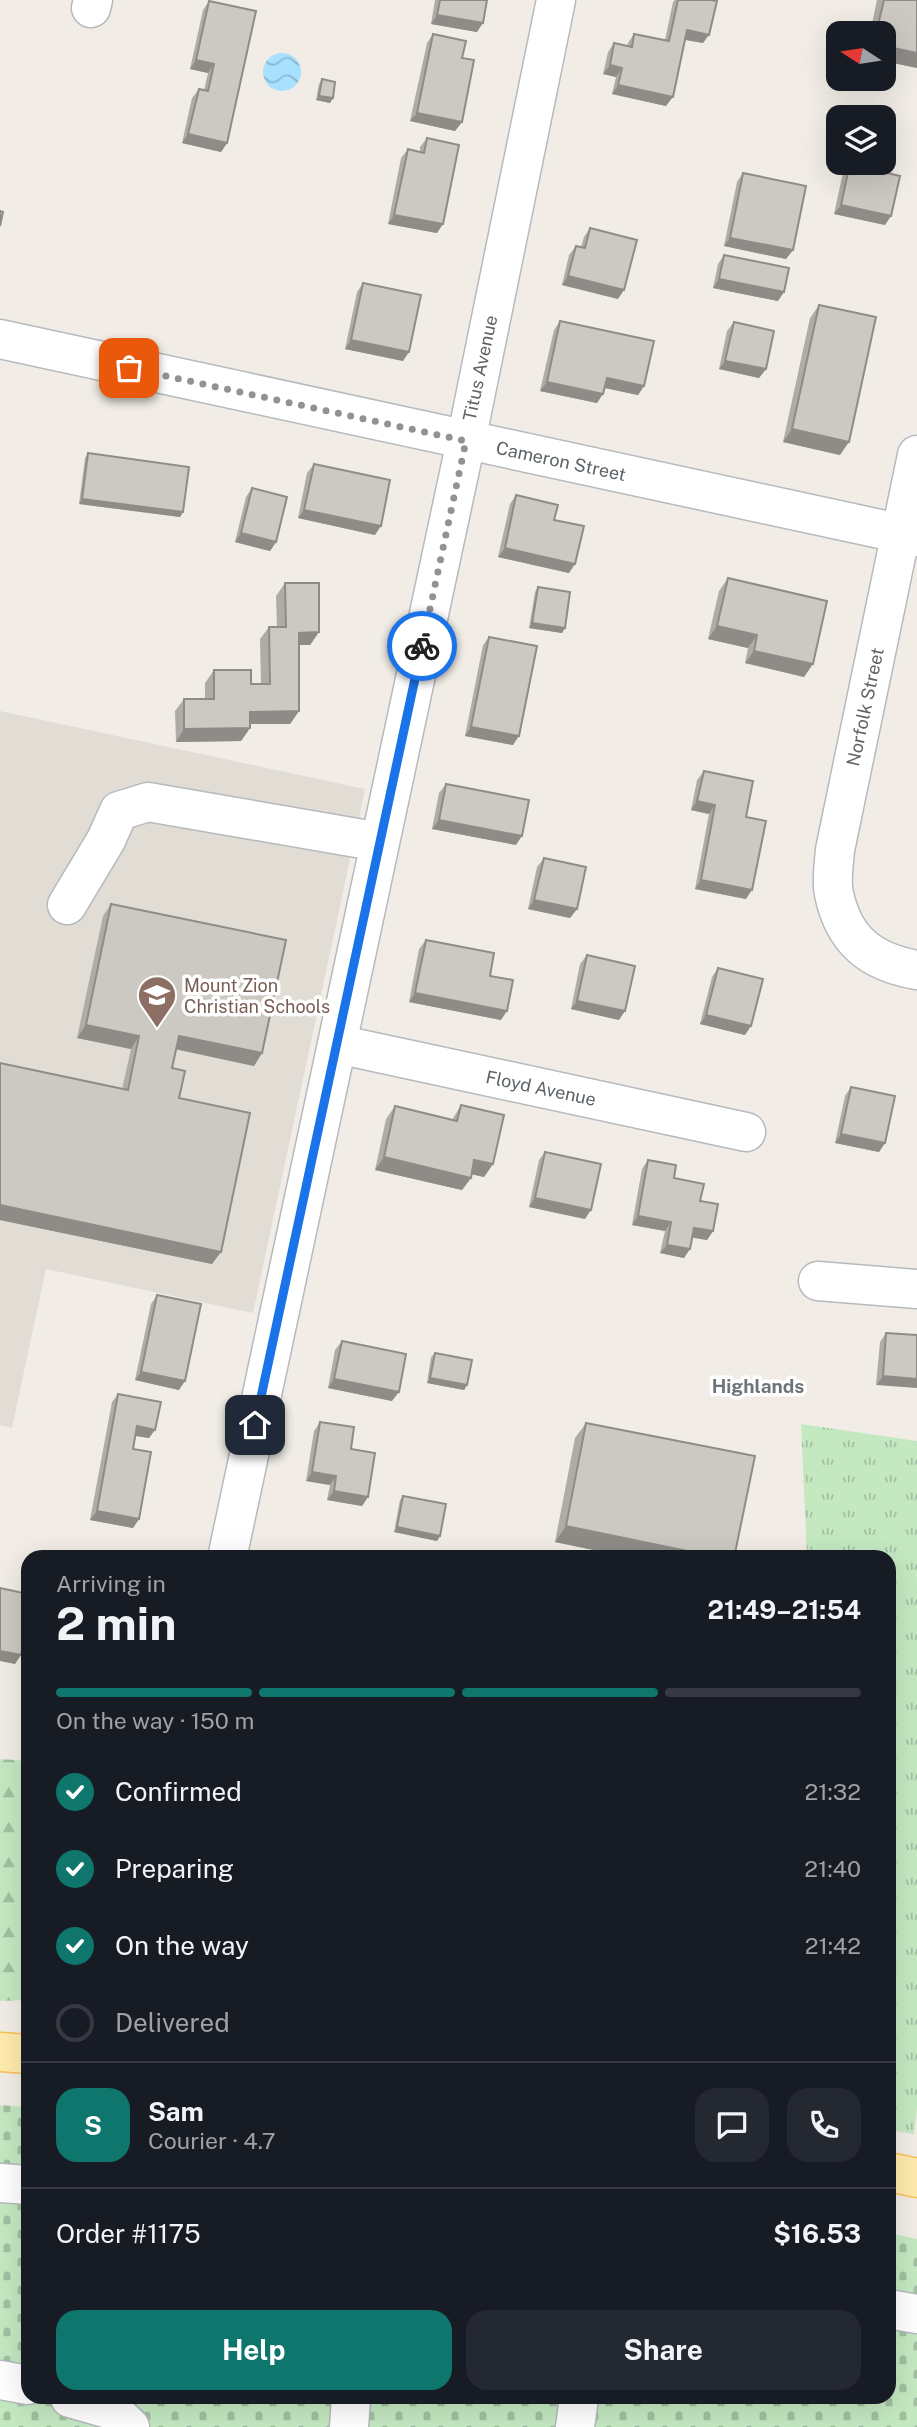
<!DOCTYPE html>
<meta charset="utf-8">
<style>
body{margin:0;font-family:"Public Sans",sans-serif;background:#242831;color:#f1f3f6;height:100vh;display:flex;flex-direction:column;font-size:26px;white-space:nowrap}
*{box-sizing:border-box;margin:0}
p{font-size:23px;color:#9ea1a6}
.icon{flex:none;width:38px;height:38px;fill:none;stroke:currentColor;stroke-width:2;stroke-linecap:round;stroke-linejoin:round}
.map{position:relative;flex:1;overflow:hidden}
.drawer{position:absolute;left:21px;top:1550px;width:875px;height:854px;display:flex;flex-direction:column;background:#171b24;border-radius:21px;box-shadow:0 7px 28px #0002}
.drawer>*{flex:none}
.needle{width:46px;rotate:282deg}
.tools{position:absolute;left:826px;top:21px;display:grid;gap:14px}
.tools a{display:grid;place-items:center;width:70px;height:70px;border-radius:14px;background:#171b24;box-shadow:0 7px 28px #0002;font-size:35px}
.pin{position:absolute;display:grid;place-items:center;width:60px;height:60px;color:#fff;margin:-30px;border-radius:14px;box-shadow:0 4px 10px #0006}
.courier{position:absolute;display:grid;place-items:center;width:70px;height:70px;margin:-35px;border:5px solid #1a73e8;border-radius:50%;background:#fff;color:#222;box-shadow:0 2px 9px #0007}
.summary em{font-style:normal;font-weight:700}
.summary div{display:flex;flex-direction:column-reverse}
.summary{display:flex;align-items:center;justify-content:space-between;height:119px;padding:0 35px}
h1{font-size:46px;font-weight:700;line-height:52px}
.bar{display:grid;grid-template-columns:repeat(4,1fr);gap:10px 7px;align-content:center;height:84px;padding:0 35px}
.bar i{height:9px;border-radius:5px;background:#363941}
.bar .current{background:#0f766e}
.bar p{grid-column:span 4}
.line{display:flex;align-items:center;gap:18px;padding:0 35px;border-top:2px solid #363941}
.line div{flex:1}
.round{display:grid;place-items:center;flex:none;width:74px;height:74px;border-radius:21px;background:#242831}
ol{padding:0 35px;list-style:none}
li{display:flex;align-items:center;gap:21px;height:77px}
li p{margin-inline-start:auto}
li .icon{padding:7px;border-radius:50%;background:#0f766e;color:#fff;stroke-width:4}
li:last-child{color:#9ea1a6}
li i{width:38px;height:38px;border:4px solid #363941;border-radius:50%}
.action{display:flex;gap:14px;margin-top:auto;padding:14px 35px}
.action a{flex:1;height:80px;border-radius:21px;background:#0f766e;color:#fff;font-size:28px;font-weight:700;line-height:80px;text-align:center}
.action a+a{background:#242831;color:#f1f3f6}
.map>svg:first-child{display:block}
.education{fill:#e1dcd4}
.forest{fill:url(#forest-firs)}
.cemetery{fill:url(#cemetery-stones)}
.park{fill:url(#park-tufts)}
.water{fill:url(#water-waves)}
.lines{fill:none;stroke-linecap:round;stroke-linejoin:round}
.minor-casing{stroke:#b6b9bd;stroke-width:41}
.major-casing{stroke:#fabf56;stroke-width:41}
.minor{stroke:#fff;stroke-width:38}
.major{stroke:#ffebad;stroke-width:38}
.wall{fill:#afaca7}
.shaded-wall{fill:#8f8c88}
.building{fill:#ccc8c2;stroke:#8f8c88;stroke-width:2}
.done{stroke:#919393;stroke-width:7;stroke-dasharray:0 12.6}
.route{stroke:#1a73e8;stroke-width:9}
.labels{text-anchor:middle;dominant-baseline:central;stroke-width:7;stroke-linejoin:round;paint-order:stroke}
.street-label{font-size:18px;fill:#5d6367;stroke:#fff}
.education-label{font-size:18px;fill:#785e54;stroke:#fff;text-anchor:start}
.neighbourhood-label{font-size:19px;font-weight:bold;fill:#6e7579;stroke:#fff}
</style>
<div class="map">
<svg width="917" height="2427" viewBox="0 0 917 2427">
<defs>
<pattern id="forest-firs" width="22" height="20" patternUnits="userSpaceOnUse" patternTransform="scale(1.75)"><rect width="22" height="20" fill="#c4e9c1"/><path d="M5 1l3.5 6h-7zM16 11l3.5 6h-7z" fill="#a2c0a1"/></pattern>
<pattern id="cemetery-stones" width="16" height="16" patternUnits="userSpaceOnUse" patternTransform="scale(1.75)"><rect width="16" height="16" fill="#c4e9c1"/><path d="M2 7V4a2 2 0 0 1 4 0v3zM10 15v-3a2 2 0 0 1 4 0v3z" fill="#a2c0a1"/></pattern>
<pattern id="park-tufts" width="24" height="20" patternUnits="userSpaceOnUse" patternTransform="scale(1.75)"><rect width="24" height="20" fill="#c4e9c1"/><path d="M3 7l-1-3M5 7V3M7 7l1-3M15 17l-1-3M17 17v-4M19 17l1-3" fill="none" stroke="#a2c0a1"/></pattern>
<pattern id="water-waves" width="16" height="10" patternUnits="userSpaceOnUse" patternTransform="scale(1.75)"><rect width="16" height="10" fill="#a8e0ff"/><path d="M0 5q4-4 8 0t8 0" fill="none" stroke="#8cb9d2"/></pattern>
</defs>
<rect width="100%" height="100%" fill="#f1ede6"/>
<path class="education" d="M 0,711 L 365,789 L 253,1313 L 46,1269 L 12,1428 L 0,1425 Z"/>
<path class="forest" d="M 0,1759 L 28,1761 L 28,2000 L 0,2001 Z"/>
<path class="cemetery" d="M 0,2105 L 28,2107 L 28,2398 L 889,2398 L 889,2233 L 917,2239 L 917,2427 L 0,2427 Z"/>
<path class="park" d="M 801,1424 L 917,1441 L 917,2108 L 914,2134 L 889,2130 L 889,1558 L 807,1557 Z"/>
<path class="water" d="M263 72a19 19 0 1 1 38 0a19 19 0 1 1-38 0Z"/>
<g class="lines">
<g class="minor-casing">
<path id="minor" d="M 91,8 L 93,0
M 0,339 L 917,537
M 917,455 L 835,850 C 834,863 831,881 834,894 C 844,941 871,962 917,970
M 67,905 L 106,840 L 119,811 L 148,802 L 380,842
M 337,1044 L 746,1132
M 818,1281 L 917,1289
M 227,1558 L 466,441 L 556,0
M 0,2183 L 28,2185
M 889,2309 L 917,2314
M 0,2380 L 28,2385
M 70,2398 L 112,2410 L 130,2427
M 349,2427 L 351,2398
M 575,2427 L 579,2398"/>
</g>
<g class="major-casing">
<path id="major" d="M 0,2052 L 28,2054
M 889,2172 L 917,2178"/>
</g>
<use href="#minor" class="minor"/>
<use href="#major" class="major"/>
</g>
<path class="wall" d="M 435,0 L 487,0 L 477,32 L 431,24 Z
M 675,0 L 711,0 L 703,43 L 685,40 L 666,106 L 612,94 L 616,77 L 603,74 L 608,52 L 614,43 L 627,46 L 628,43 L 634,34 L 665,40 L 673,2 Z
M 877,0 L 917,0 L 917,68 L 884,61 L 884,33 L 870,33 Z
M 209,1 L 227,143 L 221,152 L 182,143 L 192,98 L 199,89 L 204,90 L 208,73 L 190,69 L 203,10 Z
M 433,34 L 462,58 L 462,122 L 455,131 L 410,121 L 427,43 Z
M 322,79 L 333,98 L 330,103 L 316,100 L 319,84 Z
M 427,138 L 437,233 L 388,224 L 401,158 L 408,149 L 420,152 L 420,147 Z
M 845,163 L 881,163 L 879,171 L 885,225 L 834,214 Z
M 743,173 L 793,250 L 786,259 L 724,246 L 737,182 Z
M 590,228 L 618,299 L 562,285 L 569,255 L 576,246 L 581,247 L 584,237 Z
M 724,255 L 778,301 L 713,288 L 718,264 Z
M 363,283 L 403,361 L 345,349 L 357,292 Z
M 819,305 L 840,455 L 783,442 L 810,318 Z
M 560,321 L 644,386 L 638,395 L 605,388 L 597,403 L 540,391 L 554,330 Z
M 734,322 L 766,369 L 759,378 L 719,369 L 727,331 Z
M 88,453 L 183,512 L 180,517 L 79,504 L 85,458 Z
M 314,464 L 375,535 L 298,518 L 307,473 Z
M 252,488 L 276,542 L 270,551 L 235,542 L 246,497 Z
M 516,495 L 554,520 L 569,573 L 498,557 L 510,504 Z
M 728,578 L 804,677 L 745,663 L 748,648 L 708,639 L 719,591 Z
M 285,583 L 319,632 L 310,645 L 299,645 L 299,711 L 290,724 L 250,724 L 250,728 L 241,741 L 176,742 L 175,711 L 184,699 L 205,699 L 205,683 L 214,670 L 251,684 L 261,684 L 260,639 L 269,627 L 277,627 L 276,596 Z
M 538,587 L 565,628 L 562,633 L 529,628 L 535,592 Z
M 489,637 L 513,745 L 465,736 L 483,645 Z
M 704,771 L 746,817 L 746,899 L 695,889 L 709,814 L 691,810 L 697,780 Z
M 446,784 L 516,845 L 432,829 L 439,793 Z
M 544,858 L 577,909 L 570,918 L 528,909 L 537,867 Z
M 111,904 L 262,1053 L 254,1066 L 176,1049 L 172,1068 L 212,1264 L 0,1220 L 0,1063 L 122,1089 L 131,1049 L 77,1038 L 103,916 Z
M 426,940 L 490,976 L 501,1020 L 409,1002 L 419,949 Z
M 587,955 L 619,1020 L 571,1009 L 580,964 Z
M 718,968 L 745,1035 L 700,1024 L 712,977 Z
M 851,1087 L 885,1143 L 879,1152 L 835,1143 L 845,1096 Z
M 461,1105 L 493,1164 L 484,1177 L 471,1174 L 471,1178 L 462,1190 L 375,1170 L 386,1119 L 395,1106 L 452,1120 Z
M 545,1152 L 585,1219 L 529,1207 L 539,1160 Z
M 648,1160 L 674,1178 L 700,1201 L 713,1231 L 707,1240 L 693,1237 L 684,1258 L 660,1253 L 665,1231 L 632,1225 L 642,1169 Z
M 157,1295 L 179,1390 L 135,1380 L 151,1304 Z
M 886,1333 L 917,1335 L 876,1385 L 880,1342 Z
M 342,1341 L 392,1401 L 328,1388 L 335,1350 Z
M 435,1353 L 467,1385 L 464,1390 L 427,1383 L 431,1357 Z
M 118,1394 L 149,1438 L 135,1436 L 133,1449 L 139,1519 L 133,1528 L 90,1520 L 112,1402 Z
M 320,1422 L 368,1497 L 362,1506 L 327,1500 L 330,1485 L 306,1481 L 314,1431 Z
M 586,1423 L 734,1558 L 632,1558 L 555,1542 L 575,1438 Z
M 403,1496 L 440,1536 L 437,1541 L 394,1532 L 400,1500 Z"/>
<path class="shaded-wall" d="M 437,15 L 483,23 L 477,32 L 431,24 Z
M 687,30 L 709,35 L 703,43 L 681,39 Z
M 884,46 L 917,53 L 917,68 L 884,61 Z
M 196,60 L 214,64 L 208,73 L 190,69 Z
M 610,65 L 622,68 L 616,77 L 603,74 Z
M 618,85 L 673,97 L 666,106 L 612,94 Z
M 319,96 L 333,98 L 330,103 L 316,100 Z
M 417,113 L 462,122 L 455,131 L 410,121 Z
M 188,134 L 227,143 L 221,152 L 182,143 Z
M 841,205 L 891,216 L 885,225 L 834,214 Z
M 394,215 L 443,224 L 437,233 L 388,224 Z
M 730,238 L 793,250 L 786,259 L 724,246 Z
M 568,276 L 624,290 L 618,299 L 562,285 Z
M 719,279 L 784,292 L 778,301 L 713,288 Z
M 351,340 L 409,352 L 403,361 L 345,349 Z
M 725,361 L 766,369 L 759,378 L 719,369 Z
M 607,378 L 644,386 L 638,395 L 600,387 Z
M 547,382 L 603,394 L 597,403 L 540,391 Z
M 792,429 L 849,442 L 840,455 L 783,442 Z
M 82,499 L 183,512 L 180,517 L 79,504 Z
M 304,510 L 381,526 L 375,535 L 298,518 Z
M 241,533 L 276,542 L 270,551 L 235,542 Z
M 505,548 L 575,564 L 569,573 L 498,557 Z
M 532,623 L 565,628 L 562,633 L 529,628 Z
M 717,626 L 757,635 L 748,648 L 708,639 Z
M 319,632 L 310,645 L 290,645 L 299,633 Z
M 754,651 L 813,664 L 804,677 L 745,663 Z
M 299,711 L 290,724 L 241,724 L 250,712 Z
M 471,727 L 519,736 L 513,745 L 465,736 Z
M 250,728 L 241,741 L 176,742 L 184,729 Z
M 697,801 L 715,805 L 709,814 L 691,810 Z
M 439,820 L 522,836 L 516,845 L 432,829 Z
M 701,880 L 752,890 L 746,899 L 695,889 Z
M 534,900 L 577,909 L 570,918 L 528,909 Z
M 415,993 L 507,1011 L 501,1020 L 409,1002 Z
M 577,1001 L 625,1011 L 619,1020 L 571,1009 Z
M 706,1015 L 751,1026 L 745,1035 L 700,1024 Z
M 86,1025 L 139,1036 L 131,1049 L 77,1038 Z
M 179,1036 L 262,1053 L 254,1066 L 170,1048 Z
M 841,1134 L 885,1143 L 879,1152 L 835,1143 Z
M 384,1157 L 471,1178 L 462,1190 L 375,1170 Z
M 474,1160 L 493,1164 L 484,1177 L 466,1173 Z
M 535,1198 L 591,1210 L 585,1219 L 529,1207 Z
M 0,1205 L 221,1252 L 212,1264 L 0,1220 Z
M 638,1216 L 671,1222 L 665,1231 L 632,1225 Z
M 694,1228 L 713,1231 L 707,1240 L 688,1237 Z
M 667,1245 L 690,1249 L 684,1258 L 660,1253 Z
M 141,1372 L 185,1381 L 179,1390 L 135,1380 Z
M 883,1376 L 917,1379 L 917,1388 L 876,1385 Z
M 430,1378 L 467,1385 L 464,1390 L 427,1383 Z
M 334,1379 L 399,1392 L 392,1401 L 328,1388 Z
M 137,1426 L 155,1430 L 149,1438 L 131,1435 Z
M 312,1472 L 336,1476 L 330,1485 L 306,1481 Z
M 334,1491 L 368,1497 L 362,1506 L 327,1500 Z
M 97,1511 L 139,1519 L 133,1528 L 90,1520 Z
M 566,1526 L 721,1558 L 632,1558 L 555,1542 Z
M 397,1527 L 440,1536 L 437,1541 L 394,1532 Z
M 0,1651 L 21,1655 L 15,1664 L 0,1661 Z"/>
<path class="building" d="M 440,0 L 487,0 L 483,23 L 437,15 Z
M 678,0 L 711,0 L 717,1 L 709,35 L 687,30 L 673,97 L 618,85 L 622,68 L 610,65 L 614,43 L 632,47 L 634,34 L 669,41 Z
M 884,0 L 917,0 L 917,53 L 884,46 L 884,33 L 876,33 Z
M 209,1 L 256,11 L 227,143 L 188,134 L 199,89 L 208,91 L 214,64 L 196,60 Z
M 433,34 L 466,41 L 462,58 L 474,60 L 462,122 L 417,113 Z
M 322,79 L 335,82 L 333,98 L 319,96 Z
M 884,136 L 887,136 L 884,150 Z
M 427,138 L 459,145 L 443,224 L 394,215 L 408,149 L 424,153 Z
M 850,163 L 881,163 L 879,171 L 900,176 L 891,216 L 841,205 Z
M 743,173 L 806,186 L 793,250 L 730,238 Z
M 0,211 L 3,212 L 0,226 Z
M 590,228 L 637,240 L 624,290 L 568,276 L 576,246 L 585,248 Z
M 724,255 L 789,268 L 784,292 L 719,279 Z
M 363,283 L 421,295 L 409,352 L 351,340 Z
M 819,305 L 876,317 L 849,442 L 792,429 Z
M 560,321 L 654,341 L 644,386 L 607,378 L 603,394 L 547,382 Z
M 734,322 L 774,331 L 766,369 L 725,361 Z
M 88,453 L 189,467 L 183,512 L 82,499 Z
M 314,464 L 390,480 L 381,526 L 304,510 Z
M 252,488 L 287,497 L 276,542 L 241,533 Z
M 516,495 L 558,505 L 554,520 L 584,526 L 575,564 L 505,548 Z
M 728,578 L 827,601 L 813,664 L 754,651 L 757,635 L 717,626 Z
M 285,583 L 319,583 L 319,632 L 299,633 L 299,711 L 250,712 L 250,728 L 184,729 L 184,699 L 214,699 L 214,670 L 251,670 L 251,684 L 270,684 L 269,627 L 286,627 Z
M 538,587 L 570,592 L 565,628 L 532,623 Z
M 489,637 L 537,646 L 519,736 L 471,727 Z
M 704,771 L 753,781 L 746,817 L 766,821 L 752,890 L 701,880 L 715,805 L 697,801 Z
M 446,784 L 529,800 L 522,836 L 439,820 Z
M 544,858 L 586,867 L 577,909 L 534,900 Z
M 111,904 L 286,940 L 262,1053 L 179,1036 L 172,1068 L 185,1071 L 179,1098 L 250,1113 L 221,1252 L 0,1205 L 0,1063 L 128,1090 L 139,1036 L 86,1025 Z
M 426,940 L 494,953 L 490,976 L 513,980 L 507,1011 L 415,993 Z
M 587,955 L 635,966 L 625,1011 L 577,1001 Z
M 718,968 L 763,979 L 751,1026 L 706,1015 Z
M 851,1087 L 895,1096 L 885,1143 L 841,1134 Z
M 461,1105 L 504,1115 L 493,1164 L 474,1160 L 471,1178 L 384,1157 L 395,1106 L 457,1121 Z
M 545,1152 L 601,1164 L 591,1210 L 535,1198 Z
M 648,1160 L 676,1165 L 674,1178 L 704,1184 L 700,1201 L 718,1204 L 713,1231 L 694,1228 L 690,1249 L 667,1245 L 671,1222 L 638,1216 Z
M 157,1295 L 201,1304 L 185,1381 L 141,1372 Z
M 886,1333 L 917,1335 L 917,1379 L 883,1376 Z
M 342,1341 L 406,1354 L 399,1392 L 334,1379 Z
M 435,1353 L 472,1360 L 467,1385 L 430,1378 Z
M 118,1394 L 161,1402 L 155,1430 L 137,1426 L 133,1449 L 151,1452 L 139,1519 L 97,1511 Z
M 320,1422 L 354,1427 L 351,1449 L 375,1453 L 368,1497 L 334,1491 L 336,1476 L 312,1472 Z
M 586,1423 L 755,1456 L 734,1558 L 721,1558 L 566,1526 Z
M 403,1496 L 446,1504 L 440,1536 L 397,1527 Z
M 0,1588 L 28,1594 L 28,1622 L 21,1655 L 0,1651 Z"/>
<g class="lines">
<path class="done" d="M 129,368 L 466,441 L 422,646"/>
<path class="route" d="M 255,1425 L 422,646"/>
</g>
<defs>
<g id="school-pin" transform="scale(2.0125)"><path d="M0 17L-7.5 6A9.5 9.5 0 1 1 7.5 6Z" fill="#8d6e63" stroke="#fff"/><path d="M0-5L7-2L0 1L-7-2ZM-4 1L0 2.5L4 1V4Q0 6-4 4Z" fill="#fff"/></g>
</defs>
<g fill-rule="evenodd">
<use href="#school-pin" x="157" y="995"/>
</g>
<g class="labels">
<g class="street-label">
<text transform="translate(480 368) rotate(-78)">Titus Avenue</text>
<text transform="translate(561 461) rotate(12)">Cameron Street</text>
<text transform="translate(865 707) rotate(-78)">Norfolk Street</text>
<text transform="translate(541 1088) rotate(12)">Floyd Avenue</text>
</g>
<g class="education-label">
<text x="184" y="985">Mount Zion<tspan x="184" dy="21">Christian Schools</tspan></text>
</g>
<g class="neighbourhood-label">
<text x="758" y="1386">Highlands</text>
</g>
</g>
</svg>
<div class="tools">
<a><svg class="needle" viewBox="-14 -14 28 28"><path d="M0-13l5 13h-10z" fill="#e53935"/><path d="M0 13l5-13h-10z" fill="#9ea1a6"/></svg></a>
<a><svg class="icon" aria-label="layers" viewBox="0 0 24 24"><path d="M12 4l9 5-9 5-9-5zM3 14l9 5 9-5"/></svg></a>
</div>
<div class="pin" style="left:129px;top:368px;background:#ea580c"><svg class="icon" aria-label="bag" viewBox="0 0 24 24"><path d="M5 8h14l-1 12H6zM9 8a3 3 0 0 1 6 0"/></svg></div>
<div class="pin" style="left:255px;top:1425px;background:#1f2937"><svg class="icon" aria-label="home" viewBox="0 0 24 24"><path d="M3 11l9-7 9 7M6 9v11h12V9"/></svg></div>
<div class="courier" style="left:422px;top:646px"><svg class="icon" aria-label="bike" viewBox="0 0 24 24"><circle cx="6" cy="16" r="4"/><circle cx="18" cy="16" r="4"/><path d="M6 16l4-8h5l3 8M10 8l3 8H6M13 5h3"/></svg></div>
<section class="drawer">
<div class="summary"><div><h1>2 min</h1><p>Arriving in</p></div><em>21:49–21:54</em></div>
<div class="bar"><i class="current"></i><i class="current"></i><i class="current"></i><i></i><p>On the way · 150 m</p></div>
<ol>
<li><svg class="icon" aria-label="check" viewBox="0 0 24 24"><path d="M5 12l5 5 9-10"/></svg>Confirmed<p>21:32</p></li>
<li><svg class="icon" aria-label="check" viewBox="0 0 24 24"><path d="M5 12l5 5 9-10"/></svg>Preparing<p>21:40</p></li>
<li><svg class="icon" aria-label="check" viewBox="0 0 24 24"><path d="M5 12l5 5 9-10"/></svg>On the way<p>21:42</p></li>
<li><i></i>Delivered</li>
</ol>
<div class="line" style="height:126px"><b class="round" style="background:#0f766e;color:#fff">S</b><div><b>Sam</b><p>Courier · 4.7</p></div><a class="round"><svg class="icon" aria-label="chat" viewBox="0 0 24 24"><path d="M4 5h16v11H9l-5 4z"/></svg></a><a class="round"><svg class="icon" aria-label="phone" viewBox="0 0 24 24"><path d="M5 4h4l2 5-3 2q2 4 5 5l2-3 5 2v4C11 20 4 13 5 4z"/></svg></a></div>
<div class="line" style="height:91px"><div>Order #1175</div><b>$16.53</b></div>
<div class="action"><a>Help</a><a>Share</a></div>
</section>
</div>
